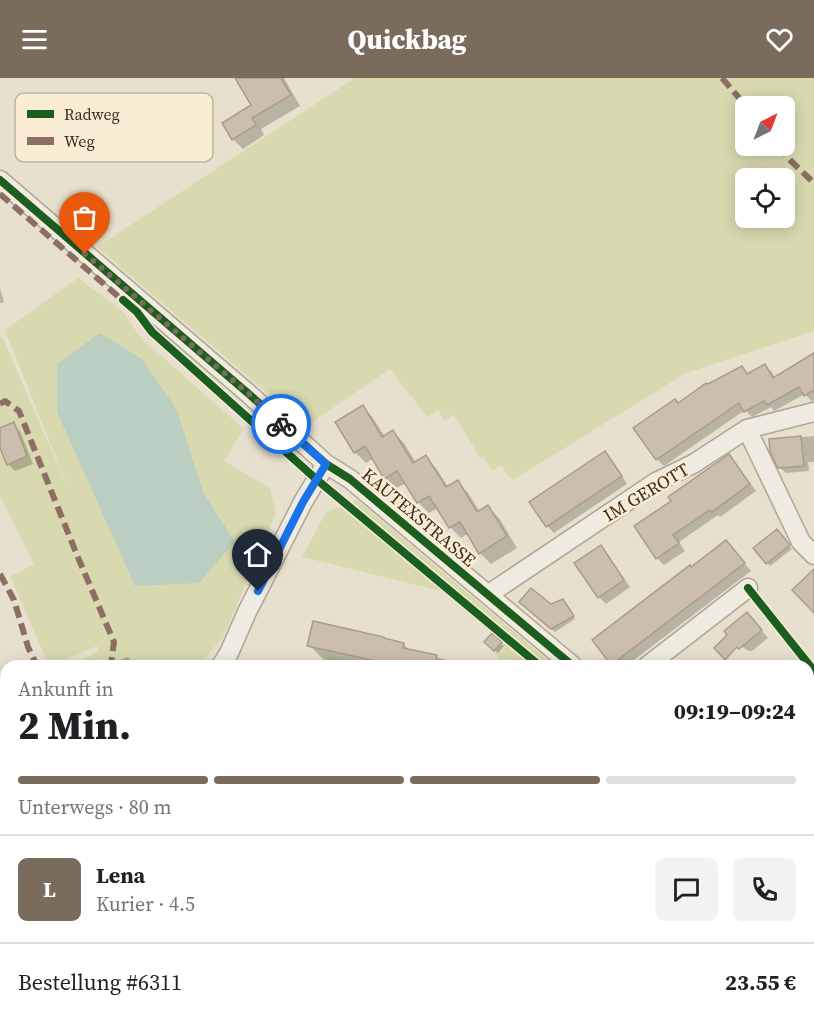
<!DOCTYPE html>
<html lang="de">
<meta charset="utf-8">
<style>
body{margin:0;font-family:"Source Serif 4",serif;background:#f2f2f2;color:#202124;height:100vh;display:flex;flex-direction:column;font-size:22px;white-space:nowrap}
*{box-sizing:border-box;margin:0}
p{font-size:20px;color:#757577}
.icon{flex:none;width:33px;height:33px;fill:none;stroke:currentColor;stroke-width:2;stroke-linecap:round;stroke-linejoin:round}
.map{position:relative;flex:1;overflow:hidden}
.drawer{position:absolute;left:0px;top:582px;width:814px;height:372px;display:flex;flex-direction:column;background:#fff;border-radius:18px 18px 0 0;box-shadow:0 3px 15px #0003}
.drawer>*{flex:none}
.needle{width:39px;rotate:42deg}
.tools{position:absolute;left:735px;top:18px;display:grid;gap:12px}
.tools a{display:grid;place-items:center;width:60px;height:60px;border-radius:9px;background:#fff;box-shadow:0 3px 15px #0003;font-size:30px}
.pin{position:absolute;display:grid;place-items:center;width:51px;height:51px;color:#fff;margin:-62px -26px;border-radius:50% 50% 50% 0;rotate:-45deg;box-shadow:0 0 6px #0007}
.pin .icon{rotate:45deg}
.courier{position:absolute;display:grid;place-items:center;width:60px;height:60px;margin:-30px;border:4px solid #1a73e8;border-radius:50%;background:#fff;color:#222;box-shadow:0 2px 8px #0007}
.overview em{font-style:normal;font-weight:800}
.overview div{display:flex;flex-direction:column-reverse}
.overview{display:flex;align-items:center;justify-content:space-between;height:102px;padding:0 18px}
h1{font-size:39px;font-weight:800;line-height:45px}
.bar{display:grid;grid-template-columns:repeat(4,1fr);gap:9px 6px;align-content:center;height:72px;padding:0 18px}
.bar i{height:8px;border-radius:4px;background:#e0e0e0}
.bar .active{background:#7a6c5c}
.bar p{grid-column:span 4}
.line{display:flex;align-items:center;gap:15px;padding:0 18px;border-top:2px solid #e0e0e0}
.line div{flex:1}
.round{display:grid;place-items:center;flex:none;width:63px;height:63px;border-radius:9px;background:#f2f2f2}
header{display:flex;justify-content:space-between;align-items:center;height:78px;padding:0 18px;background:#7a6c5c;color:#fff;font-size:27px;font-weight:800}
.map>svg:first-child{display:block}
.green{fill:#d9d9b0;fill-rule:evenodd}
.water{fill:#bacec1}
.shadow{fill:#0003}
.building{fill:#ccbeaf;stroke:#a99b8d;stroke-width:1.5}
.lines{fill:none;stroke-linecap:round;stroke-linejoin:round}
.street-casing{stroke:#aea597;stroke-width:21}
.street{stroke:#f0ebe1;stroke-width:18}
.quiet{stroke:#8d6e63;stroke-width:6;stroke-dasharray:12 6;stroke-linecap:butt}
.cycleway-casing{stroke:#f9eed5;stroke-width:11}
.cycleway{stroke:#1b5e20;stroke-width:8}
.done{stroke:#7a6c5c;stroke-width:6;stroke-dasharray:0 10.8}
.route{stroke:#1a73e8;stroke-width:8}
.labels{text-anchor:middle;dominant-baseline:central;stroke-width:5;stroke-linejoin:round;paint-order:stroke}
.street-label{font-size:18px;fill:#3f2d1e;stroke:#f9eed5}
.key{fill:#f9eed5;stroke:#c1b49e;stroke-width:1.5}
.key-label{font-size:16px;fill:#3f2d1e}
</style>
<header><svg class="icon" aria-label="menu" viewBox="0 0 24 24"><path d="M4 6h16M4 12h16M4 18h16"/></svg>Quickbag<svg class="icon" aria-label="heart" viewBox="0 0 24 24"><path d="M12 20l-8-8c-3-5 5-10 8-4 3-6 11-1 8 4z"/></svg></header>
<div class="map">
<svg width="814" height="954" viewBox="0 0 814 954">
<rect width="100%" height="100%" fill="#e8e0ce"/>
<path class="green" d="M 355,0 L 814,0 L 814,253 L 686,295 L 513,402 L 511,399 L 510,400 L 501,387 L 492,393 L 484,380 L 481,381 L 454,337 L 444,343 L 438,332 L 427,339 L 390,291 L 306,348 L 97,169 ZM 746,28 L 784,28 L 784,68 L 746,68 ZM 746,100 L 784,100 L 784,140 L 746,140 Z
M 78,200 L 122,233 L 141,260 L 244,351 L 224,383 L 270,410 L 276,435 L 223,559 L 198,588 L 73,588 L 99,572 L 97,568 L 49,588 L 10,498 L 34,487 L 0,417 L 0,260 L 2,258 L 71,417 L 5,252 ZM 57,286 L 177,332 L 204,416 L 235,462 Z
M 357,422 L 555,588 L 510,588 L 501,584 L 494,573 L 502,564 L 441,513 L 302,479 L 326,434 Z
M 328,577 L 374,588 L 326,588 Z
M 0,624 L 6,638 L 6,732 L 0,737 Z
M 6,902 L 6,948 L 18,948 L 16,954 L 0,954 L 0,903 Z"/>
<path class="water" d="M 100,255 L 142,281 L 177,332 L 204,416 L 235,463 L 199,505 L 135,508 L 57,334 L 57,286 Z
M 18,948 L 114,948 L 115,954 L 16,954 L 16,951 Z"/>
<path class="shadow" d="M 237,0 L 284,0 L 300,28 L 261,51 L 264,57 L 243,71 L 233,61 L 253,27 Z
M 0,210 L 4,224 L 0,225 Z
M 814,277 L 814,322 L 812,324 L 805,316 L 774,333 L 771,329 L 752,339 L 745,332 L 664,388 L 657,381 L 635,351 L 742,290 L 749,297 L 765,288 L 772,294 L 775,301 Z
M 363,329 L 373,340 L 385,359 L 393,354 L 404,365 L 416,385 L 425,379 L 436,390 L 448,409 L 457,404 L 468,415 L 480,434 L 488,429 L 499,440 L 517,470 L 491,486 L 480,475 L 469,455 L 461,460 L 450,449 L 438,430 L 429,435 L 418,424 L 406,405 L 396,410 L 385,400 L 374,380 L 366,385 L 355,374 Z
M 13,346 L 20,353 L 33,386 L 15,393 L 8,386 L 0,366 L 0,351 Z
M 814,358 L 814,384 L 808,384 L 809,393 L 786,395 L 779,389 L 771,362 Z
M 605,375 L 612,382 L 627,406 L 554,455 L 547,448 Z
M 735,385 L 756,413 L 720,439 L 718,437 L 679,464 L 685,473 L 664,487 L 657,480 L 636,448 Z
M 780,456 L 792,471 L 770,488 L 767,485 Z
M 726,464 L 751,493 L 626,588 L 614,588 L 594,562 Z
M 600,469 L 607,476 L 630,509 L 606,526 L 599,519 Z
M 521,524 L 551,528 L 566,526 L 575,541 L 555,554 Z
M 754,543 L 768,560 L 752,573 L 749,573 L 739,567 Z
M 492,557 L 504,568 L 498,575 L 486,564 Z
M 403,566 L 411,573 L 459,585 L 463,588 L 330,588 L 309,567 Z
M 128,579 L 136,588 L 117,588 L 115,584 Z
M 6,595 L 6,634 L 0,620 L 0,598 Z
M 808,660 L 814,664 L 814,702 L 808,699 Z
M 808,762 L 814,763 L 814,818 L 808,817 Z
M 6,825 L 6,845 L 2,841 Z
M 814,878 L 814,919 L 808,920 L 808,879 Z
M 462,948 L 503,948 L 506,954 L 449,954 Z
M 555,948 L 586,948 L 589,954 L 558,954 Z
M 669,948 L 733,948 L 718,954 L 672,954 Z"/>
<path class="building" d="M 235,0 L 281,0 L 291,17 L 252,40 L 256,47 L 232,62 L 222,45 L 251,27 Z
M 814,275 L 814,312 L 804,318 L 799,309 L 767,327 L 764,323 L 744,334 L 739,325 L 656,382 L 633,350 L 675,321 L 678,325 L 706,305 L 708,306 L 742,288 L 747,296 L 765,286 L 773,300 Z
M 363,327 L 382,359 L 393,352 L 413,385 L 426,377 L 446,409 L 458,402 L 477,434 L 488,427 L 507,458 L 479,476 L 460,444 L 449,450 L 429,418 L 417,425 L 397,393 L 384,401 L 365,368 L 354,375 L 335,344 Z
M 14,344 L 27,378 L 7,387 L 0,370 L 0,350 Z
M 801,358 L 804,388 L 778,390 L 770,374 L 769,361 Z
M 605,373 L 622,398 L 546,449 L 529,424 Z
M 729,376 L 750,406 L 712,434 L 710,432 L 673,457 L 679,465 L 656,481 L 634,448 L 671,423 L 668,419 Z
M 777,451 L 790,467 L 766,486 L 753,470 Z
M 726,462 L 745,485 L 611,587 L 592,562 L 690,487 L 691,489 Z
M 601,467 L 624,502 L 598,520 L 574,485 Z
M 814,491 L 814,535 L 792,512 Z
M 531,510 L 551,526 L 563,521 L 574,538 L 551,551 L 519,524 Z
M 747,534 L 762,552 L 739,571 L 737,569 L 725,582 L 714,570 L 727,557 L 724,553 Z
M 313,543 L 384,559 L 384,560 L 404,565 L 403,570 L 437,577 L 435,588 L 399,588 L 307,568 Z
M 492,555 L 502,564 L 494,573 L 484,564 Z"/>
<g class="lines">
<g class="street-casing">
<path id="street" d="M 0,102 L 250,317 L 326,386 L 350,401 L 573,588
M 747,351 L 801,464 L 814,477
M 489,516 L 656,404 L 693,386 L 747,351 L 814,334
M 221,588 L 229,575 L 247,534 L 303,424 L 326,386
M 647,588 L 748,510
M 808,728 L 814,731
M 0,755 L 6,749
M 808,853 L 814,851
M 531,948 L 533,954
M 206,951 L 206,954"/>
</g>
<use href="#street" class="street"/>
<path class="quiet" d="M 722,0 L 746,28
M 778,68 L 791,83 L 814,105
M 0,116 L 127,226
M 0,326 L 5,323 L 19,333 L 77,477 L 114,564 L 111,586
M 0,496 L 14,522 L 28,569 L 37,588
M 808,746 L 814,749"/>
<g class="cycleway-casing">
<path id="cycleway" d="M 0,102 L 250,317 L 326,386 L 350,401 L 573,588
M 123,222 L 137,234 L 152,254 L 316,401 L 540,588
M 748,510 L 814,593"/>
</g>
<use href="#cycleway" class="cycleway"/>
</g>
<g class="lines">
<path class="done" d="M 85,176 L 250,317 L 281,346"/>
<path class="route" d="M 258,513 L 303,424 L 326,386 L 281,346"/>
</g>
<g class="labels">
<g class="street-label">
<text transform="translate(646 414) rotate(-31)">IM GEROTT</text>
<text transform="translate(419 439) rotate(40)">KAUTEXSTRASSE</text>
</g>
</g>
<rect x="15" y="15" width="198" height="69" rx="9" class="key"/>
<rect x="27" y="32" width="27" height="8" fill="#1b5e20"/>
<rect x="27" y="59" width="27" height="8" fill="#8d6e63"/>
<g class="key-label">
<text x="64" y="42">Radweg</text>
<text x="64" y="69">Weg</text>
</g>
</svg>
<div class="tools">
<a><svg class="needle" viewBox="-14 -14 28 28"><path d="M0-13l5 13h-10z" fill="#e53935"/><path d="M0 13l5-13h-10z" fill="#757577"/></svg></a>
<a><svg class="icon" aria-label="locate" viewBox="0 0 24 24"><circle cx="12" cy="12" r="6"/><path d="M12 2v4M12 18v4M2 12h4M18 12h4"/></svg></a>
</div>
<div class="pin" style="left:85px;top:176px;background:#ea580c"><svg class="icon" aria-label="bag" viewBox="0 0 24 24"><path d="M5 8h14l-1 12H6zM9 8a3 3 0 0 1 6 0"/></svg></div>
<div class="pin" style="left:258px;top:513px;background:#1f2937"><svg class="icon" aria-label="home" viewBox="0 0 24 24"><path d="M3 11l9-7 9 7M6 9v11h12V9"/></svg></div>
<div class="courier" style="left:281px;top:346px"><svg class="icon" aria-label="bike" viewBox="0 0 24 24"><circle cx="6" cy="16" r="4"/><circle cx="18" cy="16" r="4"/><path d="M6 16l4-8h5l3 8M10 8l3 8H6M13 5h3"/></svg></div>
<section class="drawer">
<div class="overview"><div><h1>2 Min.</h1><p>Ankunft in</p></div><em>09:19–09:24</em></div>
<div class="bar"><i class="active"></i><i class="active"></i><i class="active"></i><i></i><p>Unterwegs · 80 m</p></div>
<div class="line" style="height:108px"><b class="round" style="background:#7a6c5c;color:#fff">L</b><div><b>Lena</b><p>Kurier · 4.5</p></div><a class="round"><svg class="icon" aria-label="chat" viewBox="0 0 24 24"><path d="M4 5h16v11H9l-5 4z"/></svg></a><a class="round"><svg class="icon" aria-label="phone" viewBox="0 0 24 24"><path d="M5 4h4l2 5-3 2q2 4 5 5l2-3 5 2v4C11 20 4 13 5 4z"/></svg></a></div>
<div class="line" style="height:78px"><div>Bestellung #6311</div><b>23.55 €</b></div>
</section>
</div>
